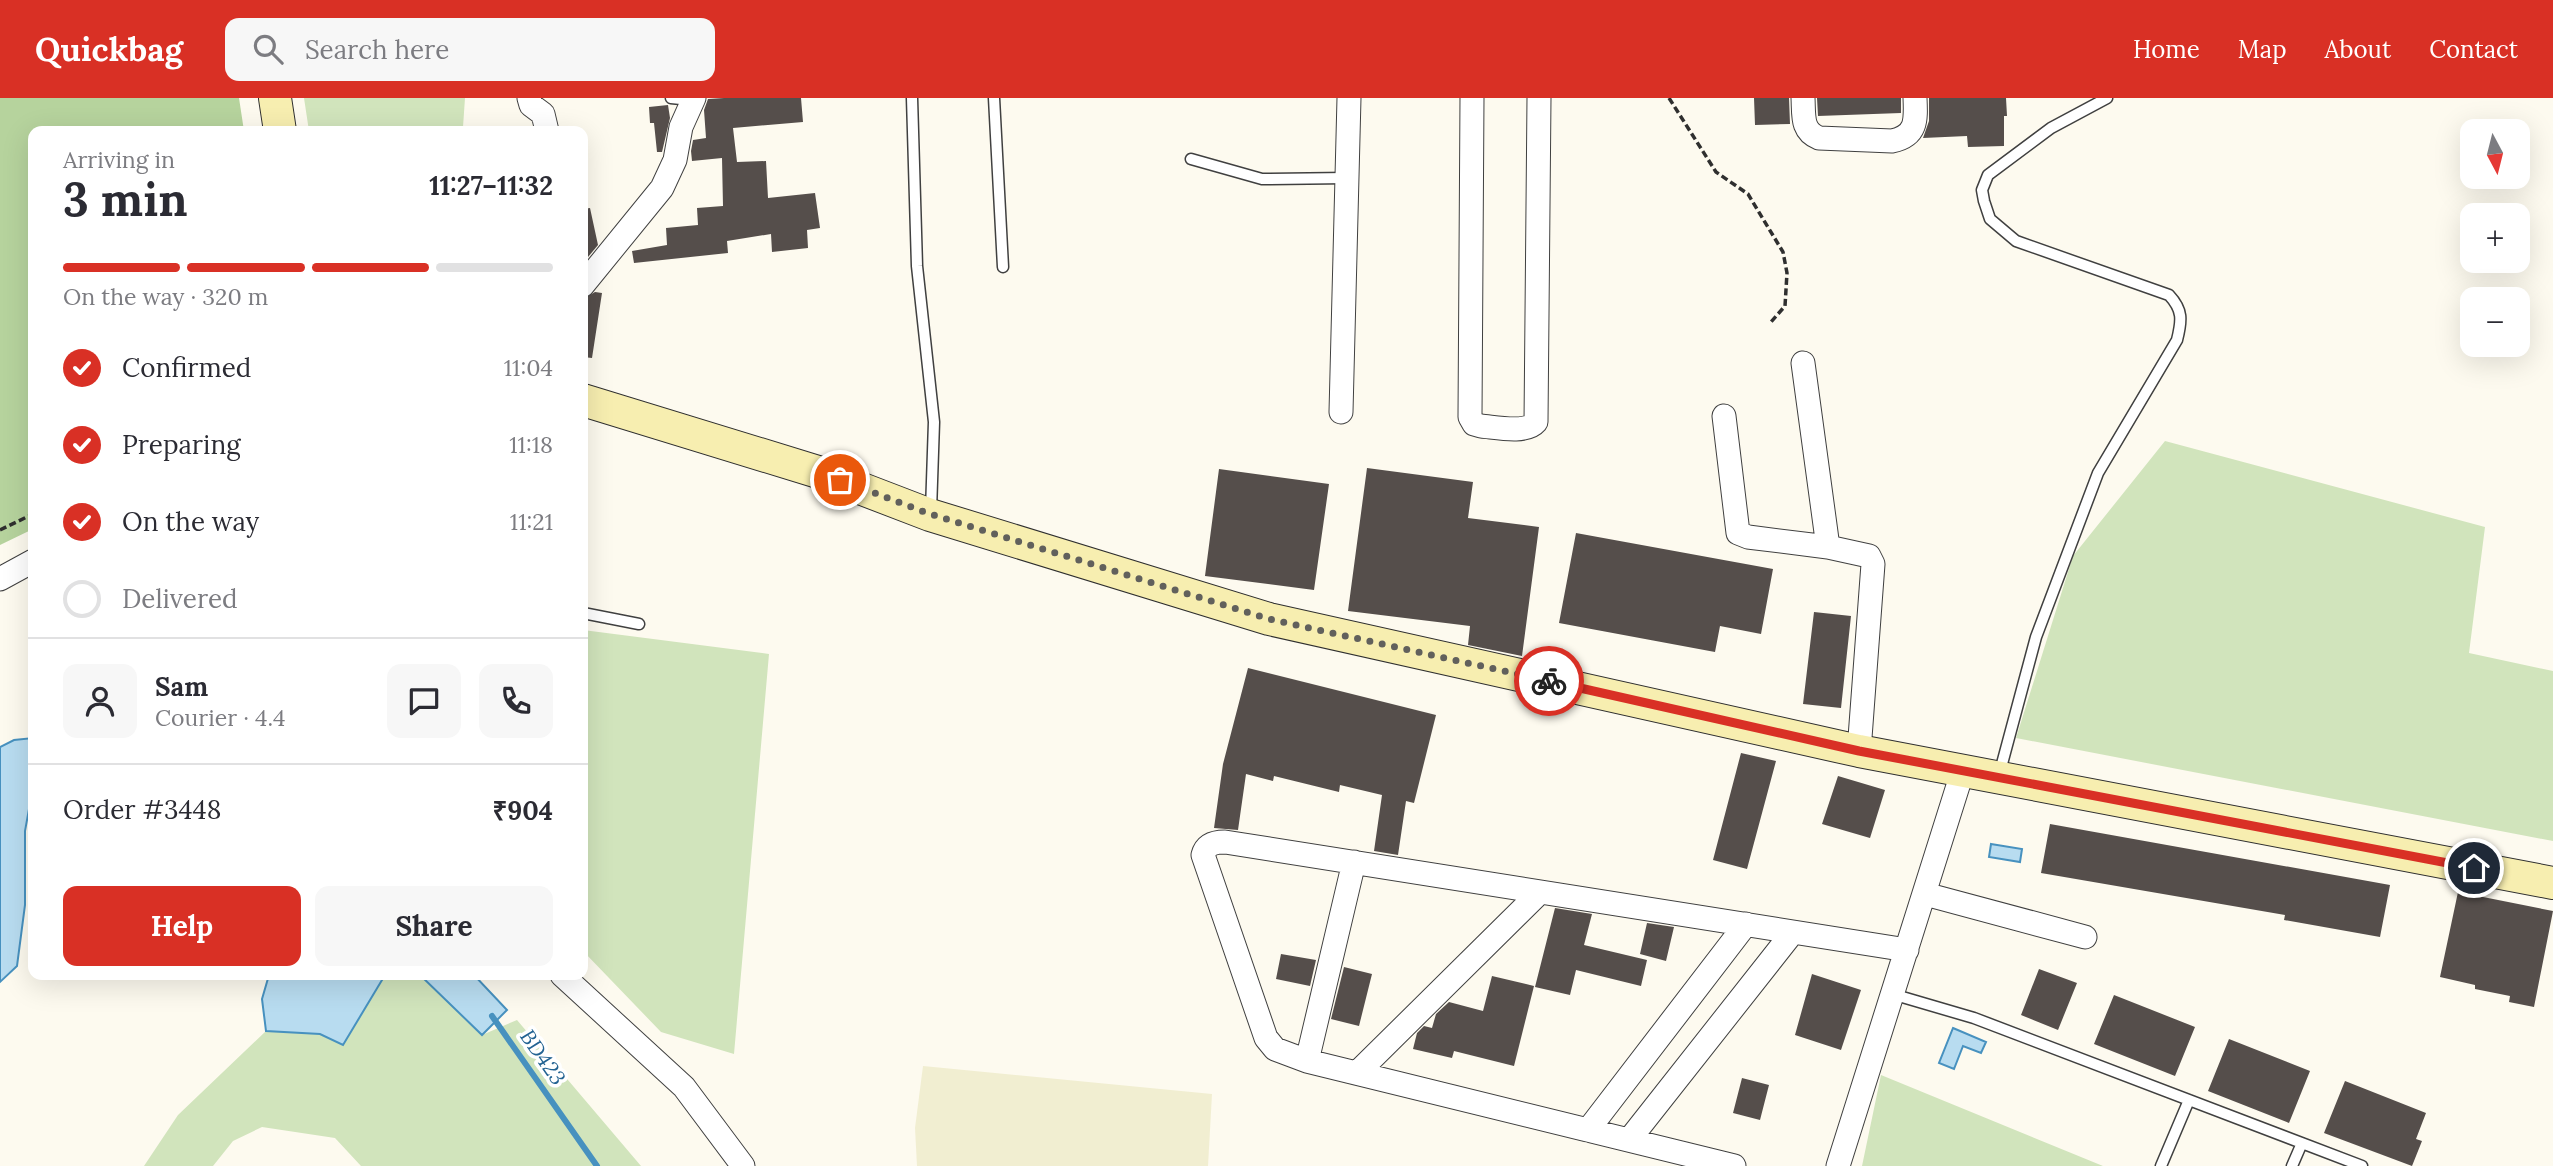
<!DOCTYPE html>
<meta charset="utf-8">
<style>
body{margin:0;font-family:Lora,serif;background:#f7f7f7;color:#2b2b33;height:100vh;display:flex;flex-direction:column;font-size:26px;white-space:nowrap}
*{box-sizing:border-box;margin:0}
p{font-size:23px;color:#7c7c81}
.icon{flex:none;width:38px;height:38px;fill:none;stroke:currentColor;stroke-width:2;stroke-linecap:round;stroke-linejoin:round}
.map{position:relative;flex:1;overflow:hidden}
.side{position:absolute;left:28px;top:28px;width:560px;height:854px;display:flex;flex-direction:column;background:#fff;border-radius:14px;box-shadow:0 7px 28px #0002}
.side>*{flex:none}
.needle{width:46px;rotate:173deg}
.buttons{position:absolute;left:2460px;top:21px;display:grid;gap:14px}
.buttons a{display:grid;place-items:center;width:70px;height:70px;border-radius:14px;background:#fff;box-shadow:0 7px 28px #0002;font-size:35px}
.pin{position:absolute;display:grid;place-items:center;width:60px;height:60px;color:#fff;margin:-30px;border:4px solid #fff;border-radius:50%;box-shadow:0 2px 7px #0007}
.courier{position:absolute;display:grid;place-items:center;width:70px;height:70px;margin:-35px;border:5px solid #d93025;border-radius:50%;background:#fff;color:#222;box-shadow:0 2px 9px #0007}
.headline em{font-style:normal;font-weight:700}
.headline div{display:flex;flex-direction:column-reverse}
.headline{display:flex;align-items:center;justify-content:space-between;height:119px;padding:0 35px}
h1{font-size:46px;font-weight:700;line-height:52px}
.bar{display:grid;grid-template-columns:repeat(4,1fr);gap:10px 7px;align-content:center;height:84px;padding:0 35px}
.bar i{height:9px;border-radius:5px;background:#e1e1e2}
.bar .current{background:#d93025}
.bar p{grid-column:span 4}
.line{display:flex;align-items:center;gap:18px;padding:0 35px;border-top:2px solid #e1e1e2}
.line div{flex:1}
.round{display:grid;place-items:center;flex:none;width:74px;height:74px;border-radius:14px;background:#f7f7f7}
ol{padding:0 35px;list-style:none}
li{display:flex;align-items:center;gap:21px;height:77px}
li p{margin-inline-start:auto}
li .icon{padding:7px;border-radius:50%;background:#d93025;color:#fff;stroke-width:4}
li:last-child{color:#7c7c81}
li i{width:38px;height:38px;border:4px solid #e1e1e2;border-radius:50%}
.action{display:flex;gap:14px;margin-top:auto;padding:14px 35px}
.action a{flex:1;height:80px;border-radius:14px;background:#d93025;color:#fff;font-size:28px;font-weight:700;line-height:80px;text-align:center}
.action a+a{background:#f7f7f7;color:#2b2b33}
header{display:flex;align-items:center;gap:42px;box-sizing:border-box;height:98px;padding:0 35px;background:#d93025;color:#fff}
header strong{font-size:33px}
nav{display:flex;gap:38px;margin-inline-start:auto;font-size:24px}
.search{width:490px;height:63px;background:#f7f7f7;display:flex;align-items:center;gap:18px;box-sizing:border-box;padding:0 24px;border-radius:14px;color:#7c7c81;font-size:26px}
.map>svg:first-child{display:block}
.farmland{fill:#f1eed1}
.green{fill:#d1e4bc}
.forest{fill:#b6d39d}
.water{fill:#b8dcf0;stroke:#4791bf;stroke-width:2}
.lines{fill:none;stroke-linecap:round;stroke-linejoin:round}
.stream{stroke:#4791bf;stroke-width:6}
.building{fill:#554e4b}
.lane-casing{stroke:#404040;stroke-width:13}
.street-casing{stroke:#404040;stroke-width:25}
.secondary-casing{stroke:#2f2f2f;stroke-width:34}
.path{stroke:#2f2f2f;stroke-width:3.5;stroke-dasharray:7 3.5;stroke-linecap:butt}
.lane{stroke:#fff;stroke-width:10}
.street{stroke:#fff;stroke-width:23}
.secondary{stroke:#f7eeb0;stroke-width:32}
.done{stroke:#61605c;stroke-width:7;stroke-dasharray:0 12.6}
.route{stroke:#d93025;stroke-width:9}
.labels{text-anchor:middle;dominant-baseline:central;stroke-width:7;stroke-linejoin:round;paint-order:stroke}
.water-label{font-size:21px;font-style:italic;fill:#236392;stroke:#fff}
</style>
<header>
<strong>Quickbag</strong>
<div class="search"><svg class="icon" aria-label="search" viewBox="0 0 24 24"><circle cx="10" cy="10" r="6"/><path d="M15 15l6 6"/></svg>Search here</div>
<nav><a>Home</a><a>Map</a><a>About</a><a>Contact</a></nav>
</header>
<div class="map">
<svg width="2553" height="1068" viewBox="0 0 2553 1068">
<rect width="100%" height="100%" fill="#fdfaef"/>
<path class="farmland" d="M 923,968 L 1212,996 L 1208,1068 L 917,1068 L 915,1030 Z"/>
<path class="green" d="M 304,0 L 465,0 L 463,29 L 393,33 L 309,33 Z
M 2165,343 L 2485,429 L 2469,555 L 2553,573 L 2553,743 L 2016,640 L 2073,458 Z
M 583,532 L 769,556 L 734,956 L 661,934 L 583,853 Z
M 385,877 L 420,877 L 482,937 L 517,922 L 641,1068 L 361,1068 L 335,1040 L 262,1029 L 233,1043 L 213,1068 L 144,1068 L 178,1017 L 266,933 L 320,936 L 343,947 Z
M 1881,977 L 2103,1068 L 1862,1068 Z"/>
<path class="forest" d="M 0,0 L 239,0 L 244,33 L 33,33 L 33,431 L 0,447 Z"/>
<path class="water" d="M 33,640 L 33,689 L 25,733 L 25,807 L 17,868 L 0,884 L 0,649 L 14,642 Z
M 1991,746 L 2022,751 L 2020,764 L 1989,759 Z
M 269,877 L 385,877 L 343,947 L 320,936 L 266,933 L 262,901 Z
M 420,877 L 474,877 L 507,912 L 482,937 Z
M 1953,930 L 1986,944 L 1981,955 L 1963,948 L 1954,971 L 1939,965 Z"/>
<g class="lines">
<path class="stream" d="M 492,918 L 597,1068"/>
</g>
<path class="building" d="M 724,0 L 801,0 L 803,24 L 733,30 L 737,64 L 766,63 L 768,100 L 815,95 L 820,130 L 807,132 L 808,150 L 772,154 L 771,136 L 727,143 L 728,155 L 634,165 L 632,153 L 667,147 L 666,130 L 698,127 L 697,110 L 723,108 L 722,60 L 692,63 L 691,53 L 693,42 L 706,40 L 704,12 L 708,1 Z
M 1754,0 L 1789,0 L 1790,26 L 1755,27 Z
M 1817,0 L 1901,0 L 1901,15 L 1818,18 Z
M 1929,0 L 2006,0 L 2007,18 L 2004,18 L 2004,48 L 1968,49 L 1967,38 L 1923,40 L 1929,23 Z
M 668,7 L 670,20 L 662,54 L 657,54 L 654,25 L 650,25 L 649,9 Z
M 590,110 L 598,147 L 588,159 L 583,160 L 583,111 Z
M 595,194 L 602,195 L 592,260 L 583,259 L 583,201 Z
M 1367,370 L 1473,384 L 1468,420 L 1539,429 L 1522,558 L 1468,547 L 1470,528 L 1348,513 Z
M 1219,371 L 1329,386 L 1314,492 L 1205,478 Z
M 1576,435 L 1773,471 L 1761,536 L 1720,528 L 1715,554 L 1559,525 Z
M 1814,514 L 1851,518 L 1841,610 L 1803,606 Z
M 1248,570 L 1436,617 L 1414,705 L 1406,703 L 1398,757 L 1374,753 L 1382,697 L 1340,687 L 1339,694 L 1274,678 L 1273,683 L 1246,676 L 1238,732 L 1214,730 L 1223,666 Z
M 1741,655 L 1776,663 L 1747,771 L 1713,762 Z
M 1838,678 L 1885,692 L 1870,740 L 1822,726 Z
M 2050,726 L 2390,787 L 2380,839 L 2284,822 L 2285,817 L 2041,775 Z
M 2458,794 L 2553,813 L 2534,909 L 2509,904 L 2510,898 L 2475,891 L 2475,887 L 2440,879 Z
M 1555,810 L 1592,816 L 1584,847 L 1647,862 L 1641,888 L 1576,872 L 1570,897 L 1535,889 Z
M 1647,825 L 1674,829 L 1666,863 L 1640,856 Z
M 1281,856 L 1316,862 L 1310,888 L 1276,881 Z
M 1344,869 L 1372,876 L 1359,928 L 1331,921 Z
M 2039,871 L 2077,885 L 2058,932 L 2021,917 Z
M 1812,876 L 1861,892 L 1841,952 L 1795,937 Z
M 1492,878 L 1534,888 L 1514,968 L 1454,953 L 1452,960 L 1413,951 L 1417,935 L 1424,928 L 1432,930 L 1436,916 L 1449,904 L 1483,913 Z
M 2114,897 L 2195,929 L 2175,978 L 2094,946 Z
M 2229,941 L 2310,973 L 2289,1025 L 2208,993 Z
M 1742,980 L 1769,987 L 1760,1022 L 1733,1015 Z
M 2345,983 L 2426,1015 L 2416,1041 L 2422,1043 L 2412,1068 L 2324,1035 Z"/>
<g class="lines">
<g class="lane-casing">
<path id="lane" d="M 671,0 L 691,2
M 912,0 L 917,168 L 934,324 L 931,413
M 994,0 L 1003,169
M 1191,61 L 1262,81 L 1347,80
M 583,515 L 639,526
M 1999,677 L 2036,539 L 2098,375 L 2177,242 C 2182,222 2183,212 2169,197 L 2016,143 L 1990,121 L 1984,103 L 1982,92 L 1988,77 L 2051,30 L 2107,0
M 1892,896 L 1974,920 L 2362,1068
M 2161,1068 L 2189,1002
M 2292,1068 L 2302,1045"/>
</g>
<g class="street-casing">
<path id="street" d="M 529,0 L 531,7 L 543,16 L 547,33
M 1472,0 L 1470,319 L 1474,326 L 1481,328 C 1495,329 1526,336 1536,324 L 1539,0
M 1803,0 C 1804,17 1801,33 1819,40 L 1892,43 C 1917,38 1916,22 1915,0
M 583,187 L 662,90 L 675,62 L 681,29 L 694,0
M 1803,265 L 1828,449
M 1341,314 L 1349,0
M 1724,318 L 1738,435 L 1748,439 L 1828,449 L 1869,458 L 1873,466 L 1859,653
M 0,481 L 33,463
M 1925,796 L 2085,839
M 562,877 L 684,989 L 743,1068
M 1307,963 L 1354,764
M 1357,975 L 1540,794
M 1588,1032 L 1746,826
M 1629,1042 L 1793,834
M 1734,1068 L 1307,963 L 1275,951 L 1266,940 L 1203,757 C 1206,746 1214,744 1225,744 L 1907,852
M 1838,1068 L 1963,672"/>
</g>
<g class="secondary-casing">
<path id="secondary" d="M 275,0 L 280,33
M 583,302 L 818,374 L 930,417 L 1269,521 L 1859,653 L 2553,785"/>
</g>
<path class="path" d="M 1669,0 L 1716,74 L 1748,96 L 1783,154 L 1787,175 L 1785,208 L 1771,224
M 0,432 L 33,416"/>
<use href="#lane" class="lane"/>
<use href="#street" class="street"/>
<use href="#secondary" class="secondary"/>
</g>
<g class="lines">
<path class="done" d="M 840,382 L 930,416 L 1269,521 L 1549,583"/>
<path class="route" d="M 1549,583 L 1859,653 L 2474,770"/>
</g>
<g class="labels">
<g class="water-label">
<text transform="translate(543 959) rotate(55)">BD423</text>
</g>
</g>
</svg>
<div class="buttons">
<a><svg class="needle" viewBox="-14 -14 28 28"><path d="M0-13l5 13h-10z" fill="#e53935"/><path d="M0 13l5-13h-10z" fill="#7c7c81"/></svg></a>
<a>+</a>
<a>−</a>
</div>
<div class="pin" style="left:840px;top:382px;background:#ea580c"><svg class="icon" aria-label="bag" viewBox="0 0 24 24"><path d="M5 8h14l-1 12H6zM9 8a3 3 0 0 1 6 0"/></svg></div>
<div class="pin" style="left:2474px;top:770px;background:#1f2937"><svg class="icon" aria-label="home" viewBox="0 0 24 24"><path d="M3 11l9-7 9 7M6 9v11h12V9"/></svg></div>
<div class="courier" style="left:1549px;top:583px"><svg class="icon" aria-label="bike" viewBox="0 0 24 24"><circle cx="6" cy="16" r="4"/><circle cx="18" cy="16" r="4"/><path d="M6 16l4-8h5l3 8M10 8l3 8H6M13 5h3"/></svg></div>
<section class="side">
<div class="headline"><div><h1>3 min</h1><p>Arriving in</p></div><em>11:27–11:32</em></div>
<div class="bar"><i class="current"></i><i class="current"></i><i class="current"></i><i></i><p>On the way · 320 m</p></div>
<ol>
<li><svg class="icon" aria-label="check" viewBox="0 0 24 24"><path d="M5 12l5 5 9-10"/></svg>Confirmed<p>11:04</p></li>
<li><svg class="icon" aria-label="check" viewBox="0 0 24 24"><path d="M5 12l5 5 9-10"/></svg>Preparing<p>11:18</p></li>
<li><svg class="icon" aria-label="check" viewBox="0 0 24 24"><path d="M5 12l5 5 9-10"/></svg>On the way<p>11:21</p></li>
<li><i></i>Delivered</li>
</ol>
<div class="line" style="height:126px"><a class="round"><svg class="icon" aria-label="person" viewBox="0 0 24 24"><circle cx="12" cy="8" r="4"/><path d="M4 21q1-7 8-7t8 7"/></svg></a><div><b>Sam</b><p>Courier · 4.4</p></div><a class="round"><svg class="icon" aria-label="chat" viewBox="0 0 24 24"><path d="M4 5h16v11H9l-5 4z"/></svg></a><a class="round"><svg class="icon" aria-label="phone" viewBox="0 0 24 24"><path d="M5 4h4l2 5-3 2q2 4 5 5l2-3 5 2v4C11 20 4 13 5 4z"/></svg></a></div>
<div class="line" style="height:91px"><div>Order #3448</div><b>₹904</b></div>
<div class="action"><a>Help</a><a>Share</a></div>
</section>
</div>
